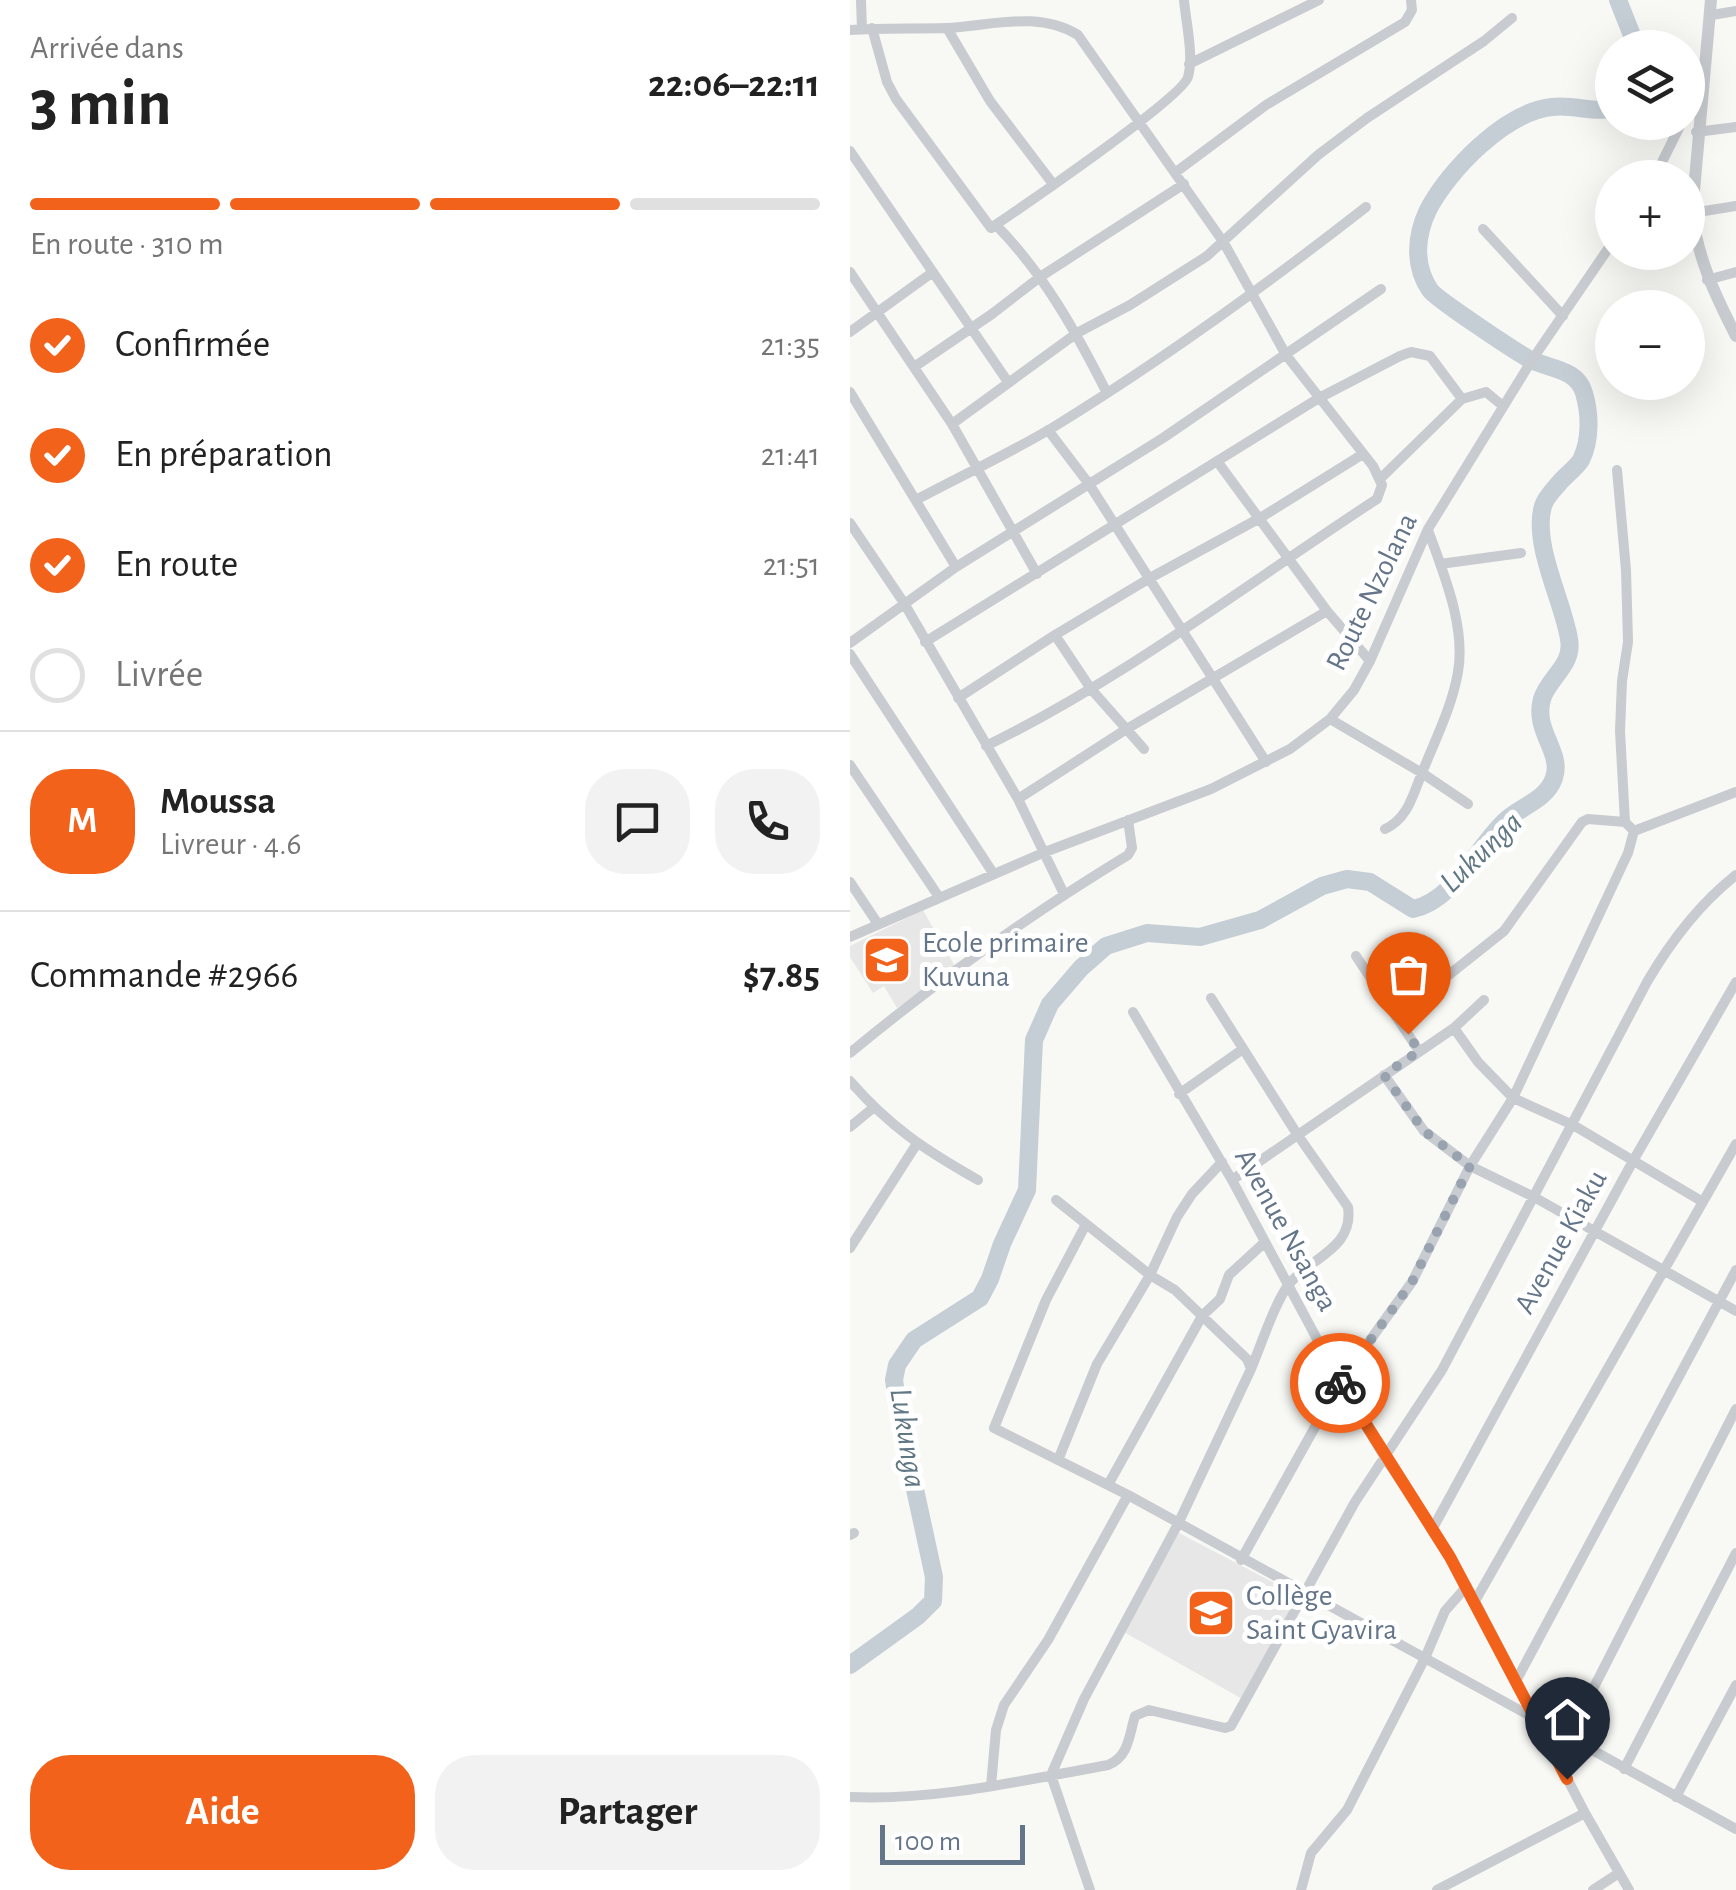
<!DOCTYPE html>
<html lang="fr">
<meta charset="utf-8">
<style>
body{margin:0;font-family:"Alegreya Sans",sans-serif;background:#f2f2f2;color:#222;height:100vh;display:flex;flex-direction:column;font-size:38px;white-space:nowrap}
*{box-sizing:border-box;margin:0}
p{font-size:32px;color:#767676}
.icon{flex:none;width:55px;height:55px;fill:none;stroke:currentColor;stroke-width:2;stroke-linecap:round;stroke-linejoin:round}
.map{position:relative;flex:1;overflow:hidden}
.details{display:flex;flex-direction:column;background:#fff;width:850px}
.details>*{flex:none}
.buttons{position:absolute;left:745px;top:30px;display:grid;gap:20px}
.buttons a{display:grid;place-items:center;width:110px;height:110px;border-radius:50%;background:#fff;box-shadow:0 10px 40px #0002;font-size:50px}
.scale{position:absolute;left:30px;bottom:25px;width:145px;box-sizing:border-box;padding-left:10px;border:5px solid #647589;border-top:0;font-size:28px;line-height:35px;white-space:nowrap;color:#647589;-webkit-text-stroke:8px #fff;paint-order:stroke}
.pin{position:absolute;display:grid;place-items:center;width:85px;height:85px;color:#fff;margin:-102px -42px;border-radius:50% 50% 50% 0;rotate:-45deg;box-shadow:0 0 10px #0007}
.pin .icon{rotate:45deg}
.courier{position:absolute;display:grid;place-items:center;width:100px;height:100px;margin:-50px;border:8px solid #f3621a;border-radius:50%;background:#fff;color:#222;box-shadow:0 2px 12px #0007}
.summary em{font-style:normal;font-weight:600}
.summary div{display:flex;flex-direction:column-reverse}
.summary{display:flex;align-items:center;justify-content:space-between;height:170px;padding:0 30px}
h1{font-size:65px;font-weight:600;line-height:75px}
.bar{display:grid;grid-template-columns:repeat(4,1fr);gap:15px 10px;align-content:center;height:120px;padding:0 30px}
.bar i{height:12px;border-radius:8px;background:#e0e0e0}
.bar .active{background:#f3621a}
.bar p{grid-column:span 4}
.line{display:flex;align-items:center;gap:25px;padding:0 30px;border-top:2px solid #e0e0e0}
.line div{flex:1}
.round{display:grid;place-items:center;flex:none;width:105px;height:105px;border-radius:40px;background:#f2f2f2}
ol{padding:0 30px;list-style:none}
li{display:flex;align-items:center;gap:30px;height:110px}
li p{margin-inline-start:auto}
li .icon{padding:10px;border-radius:50%;background:#f3621a;color:#fff;stroke-width:4}
li:last-child{color:#767676}
li i{width:55px;height:55px;border:5px solid #e0e0e0;border-radius:50%}
.primary-button{display:flex;gap:20px;margin-top:auto;padding:20px 30px}
.primary-button a{flex:1;height:115px;border-radius:40px;background:#f3621a;color:#fff;font-size:40px;font-weight:600;line-height:115px;text-align:center}
.primary-button a+a{background:#f2f2f2;color:#222}
main{display:flex;flex:1;min-height:0}
.map>svg:first-child{display:block}
.built{fill:#e6e7e6}
.lines{fill:none;stroke-linecap:round;stroke-linejoin:round}
.river{stroke:#c4ced4;stroke-width:18}
.minor{stroke:#c8cbcf;stroke-width:10}
.tertiary{stroke:#c8cbcf;stroke-width:12}
.done{stroke:#98a3af;stroke-width:10;stroke-dasharray:0 18}
.route{stroke:#f3621a;stroke-width:12}
.labels{text-anchor:middle;dominant-baseline:central;stroke-width:10;stroke-linejoin:round;paint-order:stroke}
.street-label{font-size:30px;fill:#647589;stroke:#fff}
.poi-label{font-size:30px;fill:#647589;stroke:#fff;text-anchor:start}
.water-label{font-size:32px;font-style:italic;fill:#607784;stroke:#fff}
</style>
<main>
<section class="details">
<div class="summary"><div><h1>3 min</h1><p>Arrivée dans</p></div><em>22:06–22:11</em></div>
<div class="bar"><i class="active"></i><i class="active"></i><i class="active"></i><i></i><p>En route · 310 m</p></div>
<ol>
<li><svg class="icon" aria-label="check" viewBox="0 0 24 24"><path d="M5 12l5 5 9-10"/></svg>Confirmée<p>21:35</p></li>
<li><svg class="icon" aria-label="check" viewBox="0 0 24 24"><path d="M5 12l5 5 9-10"/></svg>En préparation<p>21:41</p></li>
<li><svg class="icon" aria-label="check" viewBox="0 0 24 24"><path d="M5 12l5 5 9-10"/></svg>En route<p>21:51</p></li>
<li><i></i>Livrée</li>
</ol>
<div class="line" style="height:180px"><b class="round" style="background:#f3621a;color:#fff">M</b><div><b>Moussa</b><p>Livreur · 4.6</p></div><a class="round"><svg class="icon" aria-label="chat" viewBox="0 0 24 24"><path d="M4 5h16v11H9l-5 4z"/></svg></a><a class="round"><svg class="icon" aria-label="phone" viewBox="0 0 24 24"><path d="M5 4h4l2 5-3 2q2 4 5 5l2-3 5 2v4C11 20 4 13 5 4z"/></svg></a></div>
<div class="line" style="height:130px"><div>Commande #2966</div><b>$7.85</b></div>
<div class="primary-button"><a>Aide</a><a>Partager</a></div>
</section>
<div class="map">
<svg width="886" height="1890" viewBox="0 0 886 1890">
<rect width="100%" height="100%" fill="#f8f8f5"/>
<path class="built" d="M 73,910 L 107,970 L 47,1008 L 34,986 L 23,993 L 0,957 L 0,946 Z
M 329,1533 L 447,1595 L 394,1700 L 274,1632 Z"/>
<g class="lines">
<path class="river" d="M 768,0 L 787,48
M 0,1665 L 68,1616 L 83,1601 L 84,1577 L 50,1420 L 44,1380 L 47,1365 L 64,1340 L 130,1298 L 140,1279 L 152,1244 L 177,1190 L 184,1040 L 200,1004 L 231,968 L 256,946 L 297,933 L 350,937 L 410,920 L 472,886 L 497,879 L 520,882 L 563,909 C 603,901 626,849 654,822 C 670,806 696,801 704,778 C 713,752 683,731 692,699 C 699,677 724,665 719,639 C 713,601 682,544 693,506 C 695,498 705,488 710,482 C 716,475 726,468 731,460 C 741,440 740,413 734,393 C 727,368 698,369 679,359 C 665,351 586,299 580,290 C 563,265 566,235 578,210 C 599,170 655,112 702,107 C 723,104 742,113 762,109"/>
<path class="minor" d="M 11,0 L 12,29
M 862,15 L 886,11
M 22,28 L 37,82 L 46,99 L 141,228 C 169,209 332,98 338,77 C 344,55 336,23 334,0
M 97,28 L 140,101 L 203,184
M 0,30 C 32,28 64,29 96,28 C 140,26 188,10 228,35 L 374,243 L 436,355 L 523,466 L 532,485 L 527,499 C 398,583 275,678 136,746
M 339,64 L 469,0
M 838,112 L 851,86
M 846,132 L 886,127
M 0,151 L 158,382
M 326,172 L 416,105 L 555,22 L 562,10 L 561,0
M 804,178 L 832,122
M 842,213 L 886,206
M 146,225 C 194,274 226,332 257,393
M 633,229 L 713,316
M 0,272 L 102,424 L 187,574
M 857,280 L 886,272
M 0,332 L 83,272
M 64,367 L 142,314 L 190,277 L 334,184
M 0,392 L 106,567
M 102,424 L 227,333 L 280,305 L 357,256 L 468,155 L 517,118 L 634,41 L 662,18
M 198,430 L 239,484 L 416,762
M 367,461 L 477,611 L 520,661
M 767,470 L 776,570 L 778,642 L 772,681 L 770,731 L 775,822 L 784,831
M 531,478 L 612,399 L 636,392 L 653,406
M 66,500 C 111,476 158,454 202,428 C 311,361 415,286 516,207
M 0,523 L 54,603 L 168,799 L 214,894
M 590,564 L 671,553
M 205,635 L 241,689 L 294,749
M 75,642 L 469,398 L 550,356 L 561,352 L 580,356 L 612,399
M 0,643 L 106,567 L 313,438 L 531,289
M 0,654 L 143,873
M 108,698 L 205,635 L 300,578 L 410,518 L 513,454
M 480,719 L 572,773 L 618,804
M 0,765 L 89,897
M 168,799 L 275,730 L 477,611
M 535,829 C 558,819 563,794 572,773 C 585,740 602,707 608,672 C 616,626 593,572 578,530
M 784,831 L 886,792
M 0,882 L 28,924
M 0,937 L 195,852 L 361,789 L 440,749 L 480,719 L 504,690 L 520,661 L 578,529 L 682,360 L 762,243
M 506,956 L 569,1051
M 361,998 L 447,1134 L 498,1207 C 504,1248 462,1257 440,1283 C 426,1299 410,1348 401,1369
M 283,1012 L 382,1180 L 490,1382 L 535,1458 L 583,1528 L 625,1601 L 735,1813 L 779,1890
M 546,1017 L 654,931 L 732,822 L 738,819 L 775,822
M 604,1028 L 628,1062 L 663,1098 L 723,1125 L 853,1202
M 0,1053 C 88,980 181,914 278,855 L 282,848 L 278,820
M 534,1075 L 574,1131 L 620,1166 L 684,1197 L 886,1311
M 0,1081 C 40,1127 75,1150 128,1180
M 329,1094 L 393,1049
M 0,1127 L 23,1108
M 382,1180 L 604,1028 L 634,1000
M 206,1200 L 300,1275 L 325,1290 L 397,1359 L 401,1369 L 328,1524 L 234,1699 L 201,1775 L 240,1890
M 235,1226 L 196,1300 L 144,1428 L 278,1495 L 886,1829
M 0,1248 L 66,1145
M 208,1460 L 247,1364 L 300,1275 L 327,1217 L 342,1194 L 372,1162
M 258,1485 L 352,1316 L 370,1299 L 379,1275 L 415,1242
M 583,1528 L 783,1161 L 886,982
M 0,1535 L 4,1533
M 391,1560 L 490,1382 L 562,1282 L 620,1166 L 663,1098 L 778,853 L 784,831
M 625,1601 L 886,1144
M 666,1681 L 886,1270
M 718,1738 L 886,1409
M 774,1769 L 886,1553
M 141,1786 L 146,1730 L 154,1705 L 198,1640 L 278,1495
M 0,1797 C 86,1801 174,1780 258,1765 C 279,1757 279,1735 285,1716 L 299,1710 L 375,1728 L 381,1726 L 505,1502 L 592,1370 L 797,982 C 821,941 849,904 886,875
M 826,1797 L 886,1685
M 451,1890 L 461,1853 L 497,1810 L 575,1658 L 595,1611 L 617,1586
M 587,1890 L 735,1813
M 743,1890 L 769,1873"/>
<path class="tertiary" d="M 861,0 L 842,213 C 848,259 865,295 886,336"/>
</g>
<g class="lines">
<path class="done" d="M 490,1383 L 562,1282 L 620,1166 L 574,1131 L 534,1075 L 569,1051 L 558,1034"/>
<path class="route" d="M 490,1383 L 600,1557 L 717,1779"/>
</g>
<defs>
<g id="school-square" transform="scale(2.5)"><rect x="-9" y="-9" width="18" height="18" rx="4" fill="#f3621a" stroke="#fff"/><path d="M0-5L7-2L0 1L-7-2ZM-4 1L0 2.5L4 1V4Q0 6-4 4Z" fill="#fff"/></g>
</defs>
<g fill-rule="evenodd">
<use href="#school-square" x="37" y="960"/>
<use href="#school-square" x="361" y="1613"/>
</g>
<g class="labels">
<g class="street-label">
<text transform="translate(522 592) rotate(-64)">Route Nzolana</text>
<text transform="translate(436 1230) rotate(61)">Avenue Nsanga</text>
<text transform="translate(711 1242) rotate(-61)">Avenue Kiaku</text>
</g>
<g class="poi-label">
<text x="72" y="943">Ecole primaire<tspan x="72" dy="34">Kuvuna</tspan></text>
<text x="396" y="1596">Collège<tspan x="396" dy="34">Saint Gyavira</tspan></text>
</g>
<g class="water-label">
<text transform="translate(631 852) rotate(-44)">Lukunga</text>
<text transform="translate(58 1438) rotate(81)">Lukunga</text>
</g>
</g>
</svg>
<div class="buttons">
<a><svg class="icon" aria-label="layers" viewBox="0 0 24 24"><path d="M12 4l9 5-9 5-9-5zM3 14l9 5 9-5"/></svg></a>
<a>+</a>
<a>−</a>
</div>
<div class="scale">100 m</div>
<div class="pin" style="left:558px;top:1034px;background:#ea580c"><svg class="icon" aria-label="bag" viewBox="0 0 24 24"><path d="M5 8h14l-1 12H6zM9 8a3 3 0 0 1 6 0"/></svg></div>
<div class="pin" style="left:717px;top:1779px;background:#1f2937"><svg class="icon" aria-label="home" viewBox="0 0 24 24"><path d="M3 11l9-7 9 7M6 9v11h12V9"/></svg></div>
<div class="courier" style="left:490px;top:1383px"><svg class="icon" aria-label="bike" viewBox="0 0 24 24"><circle cx="6" cy="16" r="4"/><circle cx="18" cy="16" r="4"/><path d="M6 16l4-8h5l3 8M10 8l3 8H6M13 5h3"/></svg></div>
</div>
</main>
